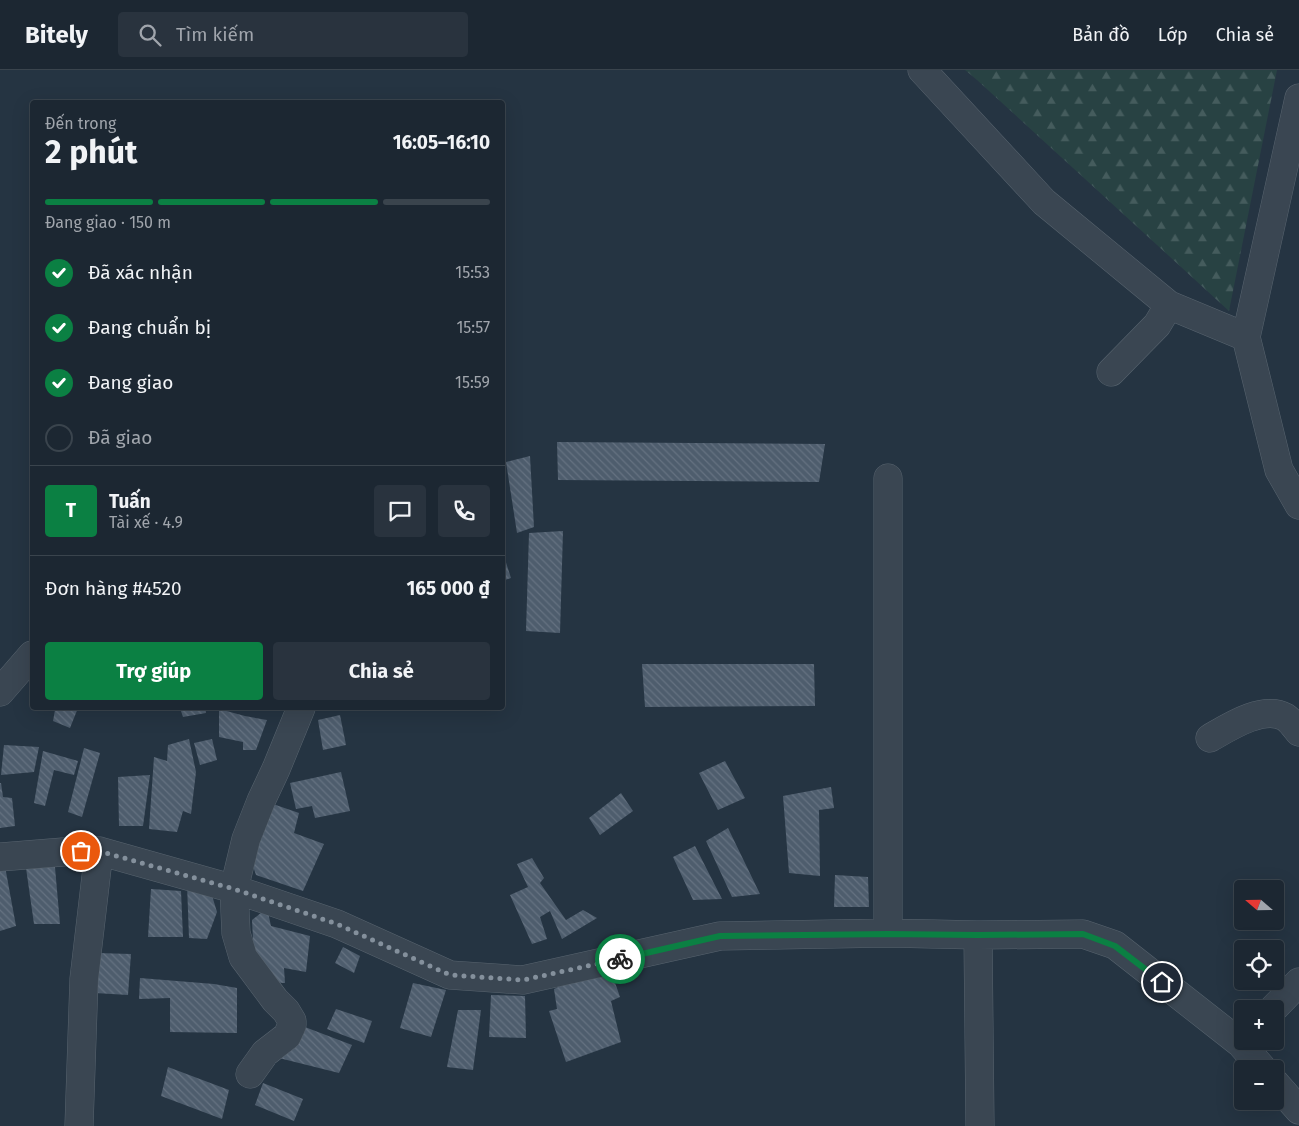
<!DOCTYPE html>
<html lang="vi">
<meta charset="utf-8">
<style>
body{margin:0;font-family:"Fira Sans",sans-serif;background:#29333e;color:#f1f3f6;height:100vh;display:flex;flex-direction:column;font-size:19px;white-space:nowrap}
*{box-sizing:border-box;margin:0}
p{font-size:16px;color:#a0a5ac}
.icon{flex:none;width:28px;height:28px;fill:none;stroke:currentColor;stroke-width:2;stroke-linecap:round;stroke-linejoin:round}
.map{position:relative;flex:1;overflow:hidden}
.details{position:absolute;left:30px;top:30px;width:475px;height:610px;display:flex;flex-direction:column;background:#1c2732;border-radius:5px;box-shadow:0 5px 20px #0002,0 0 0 1px #3a444d}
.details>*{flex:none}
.needle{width:32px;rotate:290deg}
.tools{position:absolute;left:1234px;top:810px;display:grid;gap:10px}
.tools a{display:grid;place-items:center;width:50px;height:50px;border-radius:5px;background:#1c2732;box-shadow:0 5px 20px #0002,0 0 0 1px #3a444d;font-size:25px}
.pin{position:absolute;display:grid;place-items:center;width:42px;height:42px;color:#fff;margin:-21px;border:2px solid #fff;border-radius:50%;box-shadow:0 1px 5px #0007}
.courier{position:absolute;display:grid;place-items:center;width:50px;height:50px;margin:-25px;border:4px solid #0b8043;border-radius:50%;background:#fff;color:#222;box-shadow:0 1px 6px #0007}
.summary em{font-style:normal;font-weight:700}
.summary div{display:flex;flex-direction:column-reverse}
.summary{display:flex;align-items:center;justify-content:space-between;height:85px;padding:0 15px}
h1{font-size:32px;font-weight:700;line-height:38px}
.bar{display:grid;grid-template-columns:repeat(4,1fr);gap:8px 5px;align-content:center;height:60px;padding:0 15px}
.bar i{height:6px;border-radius:4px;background:#3a444d}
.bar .current{background:#0b8043}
.bar p{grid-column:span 4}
.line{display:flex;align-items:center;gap:12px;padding:0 15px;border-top:1px solid #3a444d}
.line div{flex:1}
.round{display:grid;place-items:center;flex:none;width:52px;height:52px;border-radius:5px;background:#29333e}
ol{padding:0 15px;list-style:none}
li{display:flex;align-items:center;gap:15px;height:55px}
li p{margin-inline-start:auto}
li .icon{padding:5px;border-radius:50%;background:#0b8043;color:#fff;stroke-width:4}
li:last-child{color:#a0a5ac}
li i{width:28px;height:28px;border:2px solid #3a444d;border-radius:50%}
.button{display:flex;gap:10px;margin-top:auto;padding:10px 15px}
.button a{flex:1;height:58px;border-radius:5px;background:#0b8043;color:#fff;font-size:20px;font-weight:700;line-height:58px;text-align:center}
.button a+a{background:#29333e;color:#f1f3f6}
header{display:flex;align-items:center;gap:30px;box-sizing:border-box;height:70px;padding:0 25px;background:#1c2732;border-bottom:1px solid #3a444d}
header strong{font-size:24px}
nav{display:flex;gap:28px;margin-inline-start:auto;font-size:18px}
.search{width:350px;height:45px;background:#29333e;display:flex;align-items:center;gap:12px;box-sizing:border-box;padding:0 18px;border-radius:5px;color:#a0a5ac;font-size:19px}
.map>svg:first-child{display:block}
.forest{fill:url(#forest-firs)}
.building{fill:url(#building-back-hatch)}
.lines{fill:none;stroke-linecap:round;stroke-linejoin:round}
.minor-casing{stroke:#58646f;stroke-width:29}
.minor{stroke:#3a4652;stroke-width:28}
.done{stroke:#84909c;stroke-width:5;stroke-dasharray:0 9}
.route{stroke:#0b8043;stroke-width:6}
</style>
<header>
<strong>Bitely</strong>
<div class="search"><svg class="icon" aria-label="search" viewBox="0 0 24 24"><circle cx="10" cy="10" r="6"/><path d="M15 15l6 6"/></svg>Tìm kiếm</div>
<nav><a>Bản đồ</a><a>Lớp</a><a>Chia sẻ</a></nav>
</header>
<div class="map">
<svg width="1299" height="1056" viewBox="0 0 1299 1056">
<defs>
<pattern id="forest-firs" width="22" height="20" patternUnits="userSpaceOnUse" patternTransform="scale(1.25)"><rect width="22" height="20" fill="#284243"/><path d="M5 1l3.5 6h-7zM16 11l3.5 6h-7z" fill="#455c5d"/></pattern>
<pattern id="building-back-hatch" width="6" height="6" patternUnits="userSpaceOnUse" patternTransform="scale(1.25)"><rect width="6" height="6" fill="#4e5d6d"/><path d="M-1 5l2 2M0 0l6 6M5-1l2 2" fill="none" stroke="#657281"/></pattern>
</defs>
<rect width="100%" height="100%" fill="#253442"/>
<path class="forest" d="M 965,0 L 1277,0 L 1229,241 L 977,10 Z"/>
<path class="building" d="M 557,372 L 825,374 L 819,412 L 558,410 Z
M 530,386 L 534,457 L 517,463 L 506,392 Z
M 563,461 L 560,563 L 526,561 L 529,463 Z
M 502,480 L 511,508 L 502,511 Z
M 642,594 L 814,594 L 815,636 L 645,637 Z
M 47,638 L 78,638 L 70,658 L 53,651 L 55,640 L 47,639 Z
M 180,638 L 205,638 L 206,643 L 183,647 Z
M 219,639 L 245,646 L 267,650 L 256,680 L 243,680 L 243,672 L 219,667 Z
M 340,645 L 346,675 L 323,680 L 318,650 Z
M 189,669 L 196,702 L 191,744 L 183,741 L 177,762 L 149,759 L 154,687 L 167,691 L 168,675 Z
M 212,669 L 217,690 L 200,695 L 194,673 Z
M 4,675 L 39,677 L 34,702 L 1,705 Z
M 84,678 L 100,683 L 82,747 L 68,742 Z
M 43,681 L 78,691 L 74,705 L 54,700 L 45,736 L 34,733 Z
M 725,691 L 745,728 L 718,740 L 699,703 Z
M 341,702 L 350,741 L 315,748 L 312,736 L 296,739 L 290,713 Z
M 150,705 L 143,756 L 119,756 L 118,707 Z
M 0,713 L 1,713 L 3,727 L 12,728 L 15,756 L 0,758 Z
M 831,717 L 834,738 L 819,740 L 820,806 L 789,803 L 783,726 Z
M 621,723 L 633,741 L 600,765 L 589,748 Z
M 270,733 L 299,743 L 294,763 L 324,774 L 303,821 L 256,805 L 249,784 Z
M 728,758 L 760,824 L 732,827 L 706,771 Z
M 695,776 L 722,829 L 693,830 L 673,787 Z
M 54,786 L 60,854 L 34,854 L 25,791 Z
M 532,788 L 544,808 L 540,813 L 566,850 L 583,840 L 597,848 L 562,869 L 550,841 L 540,847 L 547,869 L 532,874 L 510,825 L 528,817 L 517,794 Z
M 4,791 L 16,856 L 0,861 L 0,792 Z
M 835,805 L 868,807 L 869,837 L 834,837 Z
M 187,814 L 210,819 L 217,842 L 207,869 L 189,868 Z
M 151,819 L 181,821 L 183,867 L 148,867 Z
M 267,838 L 271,856 L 310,866 L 306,902 L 284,898 L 285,913 L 259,912 L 254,890 L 252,850 Z
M 343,877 L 360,886 L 354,903 L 335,893 Z
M 97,883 L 131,884 L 128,925 L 95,923 Z
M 610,898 L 620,927 L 611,931 L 621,972 L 566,992 L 549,941 L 557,939 L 554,919 L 575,909 Z
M 140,908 L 214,914 L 237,918 L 237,963 L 170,962 L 170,928 L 139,929 Z
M 413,913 L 446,920 L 431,967 L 400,958 Z
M 491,925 L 525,926 L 526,968 L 489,967 Z
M 336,939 L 372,951 L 364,973 L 327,959 Z
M 458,940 L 481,940 L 473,1000 L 447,997 Z
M 297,954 L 352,975 L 339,1003 L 279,988 Z
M 168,997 L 229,1020 L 222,1049 L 161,1026 Z
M 263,1013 L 303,1029 L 294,1051 L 255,1035 Z"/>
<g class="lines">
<g class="minor-casing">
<path id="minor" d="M 922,0 L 1044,132 L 1169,235 L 1246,267
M 1299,28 L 1246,267 L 1279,400 L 1299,435
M 1111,302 L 1157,255 L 1169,235
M 888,408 L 888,863
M 0,622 L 32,585
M 1210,668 C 1229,657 1263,635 1285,647 C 1290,650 1295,657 1299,662
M 0,787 L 63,782 L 99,781 L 234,819 L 337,854 L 450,905 L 523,910 L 720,866 L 888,863 L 978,865 L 1083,864 L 1115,875 L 1240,973 L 1242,971
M 978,865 L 980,1056
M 1273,939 L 1299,912
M 1240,973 L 1263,999
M 250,1004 L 265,983 L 287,966 L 292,955 L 292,951 L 286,941 L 275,930 L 243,887 L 236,863 L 234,819 L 246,769 L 261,731 L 276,699 L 301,638
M 1275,1013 L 1299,1040
M 79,1056 L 84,909 L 99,781"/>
</g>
<use href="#minor" class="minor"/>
</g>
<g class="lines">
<path class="done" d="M 81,781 L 99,781 L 234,819 L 337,854 L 450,905 L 523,910 L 620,889"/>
<path class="route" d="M 620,889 L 720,866 L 888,864 L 978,865 L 1083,864 L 1115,876 L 1162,912"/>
</g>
</svg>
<div class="tools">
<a><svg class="needle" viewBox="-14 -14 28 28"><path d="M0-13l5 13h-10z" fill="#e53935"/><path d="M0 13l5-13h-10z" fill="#a0a5ac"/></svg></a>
<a><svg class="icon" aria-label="locate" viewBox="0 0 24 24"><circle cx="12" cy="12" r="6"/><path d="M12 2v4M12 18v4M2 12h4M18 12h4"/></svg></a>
<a>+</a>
<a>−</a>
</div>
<div class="pin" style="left:81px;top:781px;background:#ea580c"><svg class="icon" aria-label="bag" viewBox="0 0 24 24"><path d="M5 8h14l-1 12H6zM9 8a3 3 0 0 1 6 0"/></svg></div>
<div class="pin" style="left:1162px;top:912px;background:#1f2937"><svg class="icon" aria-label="home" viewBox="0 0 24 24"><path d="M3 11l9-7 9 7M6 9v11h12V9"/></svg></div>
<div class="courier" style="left:620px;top:889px"><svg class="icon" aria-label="bike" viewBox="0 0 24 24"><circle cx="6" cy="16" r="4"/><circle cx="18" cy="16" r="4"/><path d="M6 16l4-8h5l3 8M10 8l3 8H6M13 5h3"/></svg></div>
<section class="details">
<div class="summary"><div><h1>2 phút</h1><p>Đến trong</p></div><em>16:05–16:10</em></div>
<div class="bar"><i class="current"></i><i class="current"></i><i class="current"></i><i></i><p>Đang giao · 150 m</p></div>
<ol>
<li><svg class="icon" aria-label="check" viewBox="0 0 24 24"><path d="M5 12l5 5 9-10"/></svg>Đã xác nhận<p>15:53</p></li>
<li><svg class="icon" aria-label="check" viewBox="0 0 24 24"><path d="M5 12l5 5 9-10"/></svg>Đang chuẩn bị<p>15:57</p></li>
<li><svg class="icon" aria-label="check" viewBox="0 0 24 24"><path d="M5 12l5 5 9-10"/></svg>Đang giao<p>15:59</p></li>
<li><i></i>Đã giao</li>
</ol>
<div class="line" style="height:90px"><b class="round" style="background:#0b8043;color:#fff">T</b><div><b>Tuấn</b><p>Tài xế · 4.9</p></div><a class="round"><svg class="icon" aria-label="chat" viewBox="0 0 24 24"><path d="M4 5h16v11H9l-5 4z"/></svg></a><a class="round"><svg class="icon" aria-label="phone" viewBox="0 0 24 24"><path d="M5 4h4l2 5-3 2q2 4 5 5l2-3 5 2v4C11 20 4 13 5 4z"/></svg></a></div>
<div class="line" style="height:65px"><div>Đơn hàng #4520</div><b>165 000 ₫</b></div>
<div class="button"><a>Trợ giúp</a><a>Chia sẻ</a></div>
</section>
</div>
